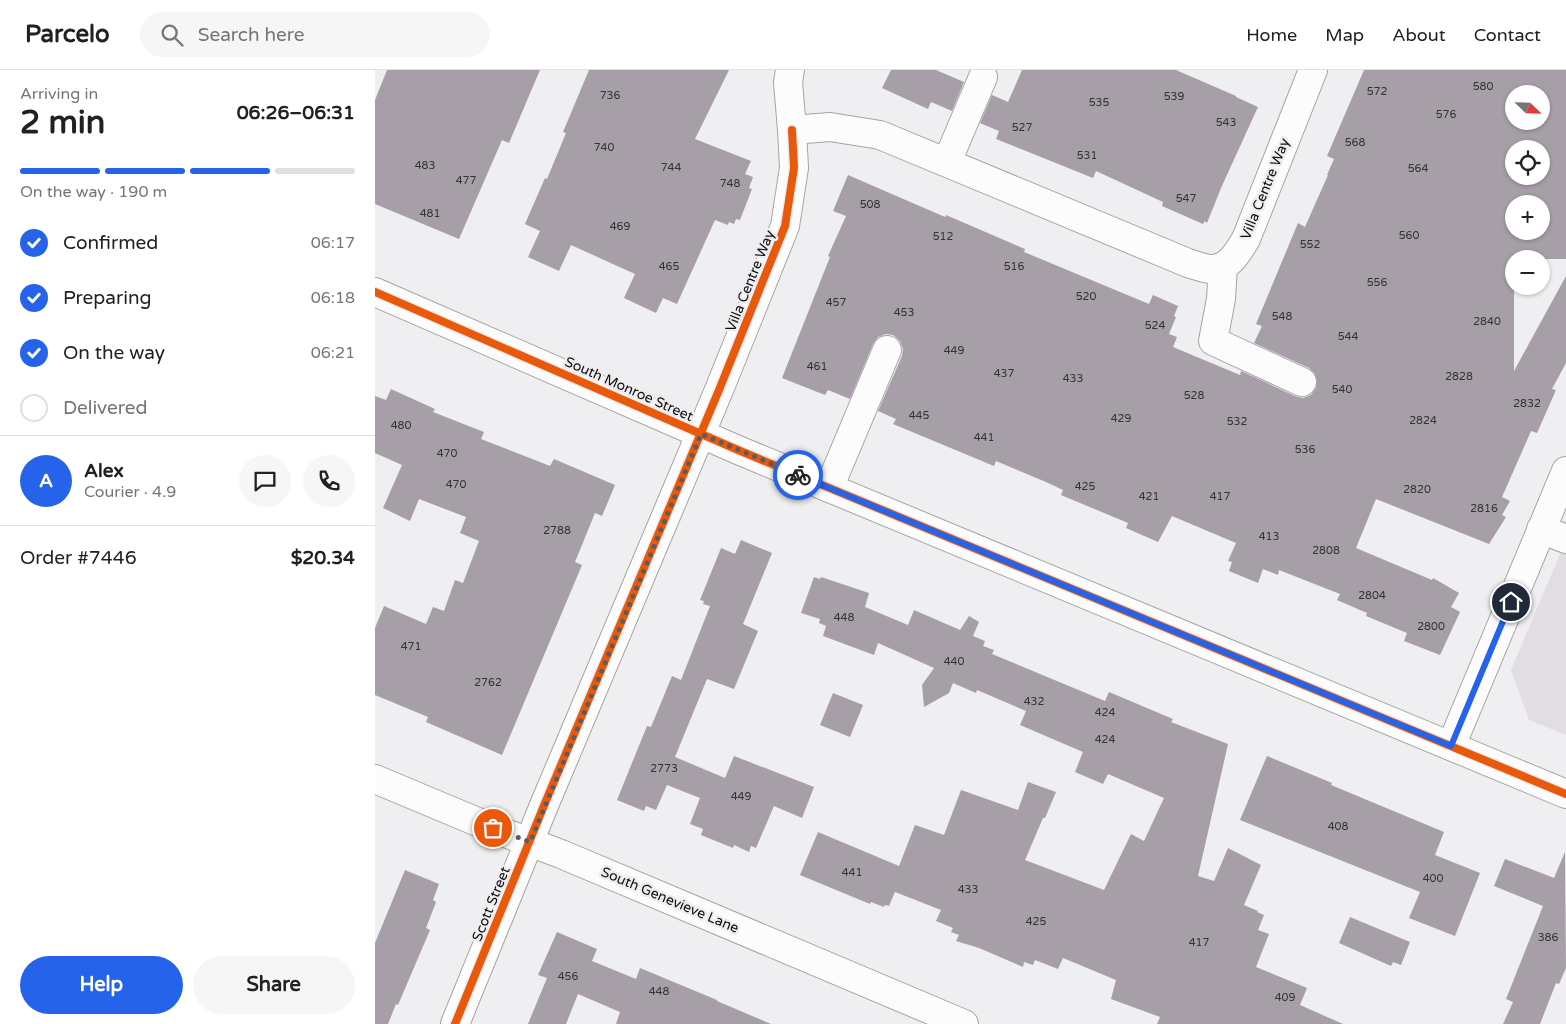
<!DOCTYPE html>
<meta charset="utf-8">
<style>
body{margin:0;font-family:"Varela Round",sans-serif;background:#f6f6f6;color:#202124;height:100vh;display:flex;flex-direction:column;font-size:19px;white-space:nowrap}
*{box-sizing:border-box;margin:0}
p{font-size:16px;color:#757577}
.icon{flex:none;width:28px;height:28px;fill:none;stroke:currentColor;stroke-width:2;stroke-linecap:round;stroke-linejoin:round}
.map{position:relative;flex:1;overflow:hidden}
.panel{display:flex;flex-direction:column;background:#fff;width:375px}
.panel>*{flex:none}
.needle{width:32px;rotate:113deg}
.fabs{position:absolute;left:1130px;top:15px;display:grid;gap:10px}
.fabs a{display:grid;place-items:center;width:45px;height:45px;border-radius:50%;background:#fff;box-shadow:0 1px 4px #0004;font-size:25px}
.pin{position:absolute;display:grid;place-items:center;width:42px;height:42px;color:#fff;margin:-21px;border:2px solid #fff;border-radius:50%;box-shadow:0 1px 5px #0007}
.courier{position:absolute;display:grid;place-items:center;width:50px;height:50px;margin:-25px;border:4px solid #2563eb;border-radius:50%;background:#fff;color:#222;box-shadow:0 1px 6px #0007}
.overview em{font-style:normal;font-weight:800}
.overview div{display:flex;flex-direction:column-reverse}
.overview{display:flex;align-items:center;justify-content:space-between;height:85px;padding:0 20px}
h1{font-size:32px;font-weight:800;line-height:38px}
.bar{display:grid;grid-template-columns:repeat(4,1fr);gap:8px 5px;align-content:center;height:60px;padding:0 20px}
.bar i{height:6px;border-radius:4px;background:#e0e0e0}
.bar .on{background:#2563eb}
.bar p{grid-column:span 4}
.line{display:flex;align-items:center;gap:12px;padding:0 20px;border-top:1px solid #e0e0e0}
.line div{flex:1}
.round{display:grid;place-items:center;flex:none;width:52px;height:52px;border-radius:26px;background:#f6f6f6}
ol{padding:0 20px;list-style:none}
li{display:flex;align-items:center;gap:15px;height:55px}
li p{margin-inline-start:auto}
li .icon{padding:5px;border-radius:50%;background:#2563eb;color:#fff;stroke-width:4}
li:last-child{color:#757577}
li i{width:28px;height:28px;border:2px solid #e0e0e0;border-radius:50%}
.action{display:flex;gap:10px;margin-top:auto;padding:10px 20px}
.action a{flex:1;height:58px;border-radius:30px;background:#2563eb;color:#fff;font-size:20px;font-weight:800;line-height:58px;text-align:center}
.action a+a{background:#f6f6f6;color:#202124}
header{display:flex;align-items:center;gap:30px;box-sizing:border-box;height:70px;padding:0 25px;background:#fff;border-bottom:1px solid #e0e0e0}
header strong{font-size:24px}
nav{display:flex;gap:28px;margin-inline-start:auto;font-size:18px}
.search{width:350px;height:45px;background:#f6f6f6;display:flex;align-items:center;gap:12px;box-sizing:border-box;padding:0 18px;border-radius:28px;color:#757577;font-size:19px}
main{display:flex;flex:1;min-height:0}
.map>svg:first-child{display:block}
.built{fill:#e2dde3}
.building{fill:#a69fa7;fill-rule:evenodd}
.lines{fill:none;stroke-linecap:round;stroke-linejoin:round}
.minor-casing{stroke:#a5a4a5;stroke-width:30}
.major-casing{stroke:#a5a4a5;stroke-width:30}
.minor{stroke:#fdfcfd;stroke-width:28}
.major{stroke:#fdfcfd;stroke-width:28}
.cycleway-casing{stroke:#f0edf1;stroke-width:11}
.cycleway{stroke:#e8590c;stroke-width:8}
.done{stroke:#5c5c5d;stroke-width:5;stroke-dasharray:0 9}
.route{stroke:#2563eb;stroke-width:6}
.labels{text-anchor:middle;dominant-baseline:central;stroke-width:5;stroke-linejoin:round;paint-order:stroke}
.number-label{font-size:11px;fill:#333234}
.street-label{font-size:14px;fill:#0d0d0e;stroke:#f0edf1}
</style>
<header>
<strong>Parcelo</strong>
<div class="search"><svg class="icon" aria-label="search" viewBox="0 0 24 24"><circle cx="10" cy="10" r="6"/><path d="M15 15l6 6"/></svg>Search here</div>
<nav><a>Home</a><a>Map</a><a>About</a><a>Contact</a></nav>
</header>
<main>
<section class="panel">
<div class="overview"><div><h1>2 min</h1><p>Arriving in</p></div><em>06:26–06:31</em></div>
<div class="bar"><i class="on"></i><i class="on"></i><i class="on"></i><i></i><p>On the way · 190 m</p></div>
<ol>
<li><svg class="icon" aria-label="check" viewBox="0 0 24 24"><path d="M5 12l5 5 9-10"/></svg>Confirmed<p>06:17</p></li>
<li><svg class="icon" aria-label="check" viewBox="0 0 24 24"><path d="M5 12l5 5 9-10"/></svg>Preparing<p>06:18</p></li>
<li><svg class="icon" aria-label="check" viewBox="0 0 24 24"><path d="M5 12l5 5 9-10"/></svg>On the way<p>06:21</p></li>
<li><i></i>Delivered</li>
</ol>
<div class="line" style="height:90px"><b class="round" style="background:#2563eb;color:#fff">A</b><div><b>Alex</b><p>Courier · 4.9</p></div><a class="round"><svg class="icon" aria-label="chat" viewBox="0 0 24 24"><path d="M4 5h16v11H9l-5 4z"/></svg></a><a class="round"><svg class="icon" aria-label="phone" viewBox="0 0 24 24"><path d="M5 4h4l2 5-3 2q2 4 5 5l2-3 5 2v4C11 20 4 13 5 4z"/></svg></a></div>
<div class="line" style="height:65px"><div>Order #7446</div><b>$20.34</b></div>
<div class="action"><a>Help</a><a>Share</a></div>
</section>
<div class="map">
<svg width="1191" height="954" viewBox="0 0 1191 954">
<rect width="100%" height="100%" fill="#efeef0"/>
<path class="built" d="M 1191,470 L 1191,665 L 1154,650 L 1136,600 Z"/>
<path class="building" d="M 12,0 L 165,0 L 134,73 L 127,70 L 84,169 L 0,134 L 0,30 Z
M 214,0 L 354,0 L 320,69 L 376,91 L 370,104 L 378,107 L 374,118 L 377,119 L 365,150 L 361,149 L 359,154 L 354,152 L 353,155 L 340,150 L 302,234 L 288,228 L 281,243 L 249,228 L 260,204 L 196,175 L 184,201 L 153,187 L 165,161 L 150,154 L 170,108 L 172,109 L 191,63 L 188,62 Z
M 516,0 L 561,0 L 589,12 L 577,41 L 556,32 L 553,39 L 507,18 Z
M 647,0 L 801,0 L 861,26 L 861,27 L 883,37 L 846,118 L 832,153 L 830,151 L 828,154 L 787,136 L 788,132 L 721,101 L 718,108 L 621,69 L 624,61 L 605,53 L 617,25 L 633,32 Z
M 989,0 L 1191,0 L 1191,189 L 1139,189 L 1139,301 L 1191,206 L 1191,293 L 1177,319 L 1181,320 L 1162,363 L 1156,361 L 1127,427 L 1135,431 L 1127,445 L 1131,447 L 1114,474 L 1001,429 L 981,478 L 1057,510 L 1058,508 L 1084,523 L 1076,537 L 1085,542 L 1065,585 L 1029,571 L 1032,563 L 991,546 L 992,543 L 962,530 L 965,524 L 904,500 L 903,505 L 888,499 L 883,513 L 854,501 L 857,492 L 853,491 L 861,473 L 797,446 L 783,472 L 751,458 L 753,453 L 686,425 L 688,420 L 671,412 L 621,391 L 619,396 L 518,354 L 521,349 L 503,341 L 527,286 L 528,279 L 525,271 L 518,265 L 511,264 L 503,267 L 498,274 L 475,329 L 453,320 L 450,325 L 407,308 L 455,187 L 453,186 L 471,146 L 458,141 L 473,105 L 570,147 L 571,145 L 650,179 L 649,182 L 774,234 L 778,225 L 803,236 L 799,246 L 801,247 L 794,264 L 802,267 L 798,277 L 865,305 L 866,301 L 920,326 L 928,328 L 936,325 L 941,318 L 942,310 L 939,303 L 934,298 L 879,273 L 887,256 L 881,254 L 923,153 L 930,157 L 953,105 L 952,105 L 959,89 L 952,86 ZM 1139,24 L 1166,24 L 1166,51 L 1139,51 ZM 1139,79 L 1166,79 L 1166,106 L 1139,106 ZM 1139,134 L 1166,134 L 1166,161 L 1139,161 Z
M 16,319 L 60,339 L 58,342 L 109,362 L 106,369 L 175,396 L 179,389 L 240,415 L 227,446 L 220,443 L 200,492 L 207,495 L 127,685 L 51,652 L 53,647 L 0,625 L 0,558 L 9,536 L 51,554 L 58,537 L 69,541 L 80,510 L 88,513 L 104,471 L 85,463 L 91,447 L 44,429 L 35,451 L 8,438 L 27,395 L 0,383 L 0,326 L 11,330 Z
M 366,470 L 397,483 L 368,554 L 383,561 L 359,619 L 332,609 L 300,687 L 350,708 L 359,686 L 439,717 L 427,748 L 399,736 L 381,778 L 376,776 L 374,782 L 359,775 L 358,778 L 326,765 L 328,759 L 315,754 L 325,728 L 292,715 L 281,740 L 271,736 L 269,741 L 242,730 L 272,656 L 276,657 L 297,606 L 306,610 L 335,536 L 328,534 L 329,531 L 325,530 L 346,478 L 360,484 Z
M 439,507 L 445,509 L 446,507 L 494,523 L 490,537 L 533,555 L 539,540 L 585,560 L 594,546 L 604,552 L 598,566 L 610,571 L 608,576 L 619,580 L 617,584 L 730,631 L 734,622 L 798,649 L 796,652 L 853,674 L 823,806 L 839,811 L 853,778 L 886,795 L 869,835 L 883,841 L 882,842 L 889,845 L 883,860 L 894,864 L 881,897 L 932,918 L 925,935 L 968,954 L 782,954 L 785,947 L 736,929 L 741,910 L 688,888 L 683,899 L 660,890 L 658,895 L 649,892 L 648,897 L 604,878 L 581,871 L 584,865 L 576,862 L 578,858 L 561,851 L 566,840 L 520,822 L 514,836 L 510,835 L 509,837 L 496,832 L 495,834 L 425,805 L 443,762 L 524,796 L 540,755 L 569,765 L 586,720 L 643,740 L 653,712 L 681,722 L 670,748 L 668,748 L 650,790 L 729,820 L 756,764 L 769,771 L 789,728 L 733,704 L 728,714 L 700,702 L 708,682 L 645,655 L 651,641 L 602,620 L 601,623 L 578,613 L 574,623 L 549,637 L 547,615 L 559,598 L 503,573 L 499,585 L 448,566 L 451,556 L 444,553 L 445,549 L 426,543 Z
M 458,623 L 488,635 L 475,667 L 445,655 Z
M 892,686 L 957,713 L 956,715 L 1069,762 L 1060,785 L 1105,803 L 1080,866 L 1034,848 L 1045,822 L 865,750 Z
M 1190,782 L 1191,898 L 1184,914 L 1181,913 L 1165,954 L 1128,954 L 1138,932 L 1131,929 L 1168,836 L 1119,816 L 1130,789 L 1179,808 Z
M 30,800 L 64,814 L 58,830 L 61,832 L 51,858 L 55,860 L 23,935 L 21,934 L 13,954 L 0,954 L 0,873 Z
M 975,847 L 1035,872 L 1026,895 L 1018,892 L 1016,896 L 964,873 Z
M 182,862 L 222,879 L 217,891 L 261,909 L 265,898 L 342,930 L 342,931 L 396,954 L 241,954 L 245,942 L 203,924 L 191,954 L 153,954 L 172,908 L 163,905 Z"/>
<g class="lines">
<g class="minor-casing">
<path id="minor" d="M 415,0 L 413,12 L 417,60 L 455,57 L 505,65 L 813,193 C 820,195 829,199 836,199 C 854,199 863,182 871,169 L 938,0
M 572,92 L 608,7
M 848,196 L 846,229 L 838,271 L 927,312
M 454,418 L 512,280
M 1166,459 L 1191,469
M 1076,676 L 1191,401
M 0,709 L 117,758 L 186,784 L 589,954
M 80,954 L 170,733 L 344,320 L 410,156 L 419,98 L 417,60"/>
</g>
<g class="major-casing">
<path id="major" d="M 0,222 L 363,380 L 1191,724"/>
</g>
<use href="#minor" class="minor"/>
<use href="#major" class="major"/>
<g class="cycleway-casing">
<path id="cycleway" d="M 0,222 L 363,380 L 1191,724
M 80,954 L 170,733 L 344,320 L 410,156 L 419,98 L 417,60"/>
</g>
<use href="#cycleway" class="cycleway"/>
</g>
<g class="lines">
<path class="done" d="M 118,758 L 155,772 L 326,364 L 423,405"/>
<path class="route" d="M 423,405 L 1076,676 L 1136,532"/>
</g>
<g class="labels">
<g class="number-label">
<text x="1108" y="16">580</text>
<text x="1002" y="21">572</text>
<text x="235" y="25">736</text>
<text x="799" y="26">539</text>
<text x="724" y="32">535</text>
<text x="1071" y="44">576</text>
<text x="851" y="52">543</text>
<text x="647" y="57">527</text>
<text x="980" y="72">568</text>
<text x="229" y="77">740</text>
<text x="712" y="85">531</text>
<text x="50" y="95">483</text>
<text x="296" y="97">744</text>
<text x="1043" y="98">564</text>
<text x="91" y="110">477</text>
<text x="355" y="113">748</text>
<text x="811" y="128">547</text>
<text x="495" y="134">508</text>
<text x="55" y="143">481</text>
<text x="245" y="156">469</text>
<text x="1034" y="165">560</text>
<text x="568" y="166">512</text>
<text x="935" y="174">552</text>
<text x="294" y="196">465</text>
<text x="639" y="196">516</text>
<text x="1002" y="212">556</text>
<text x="711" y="226">520</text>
<text x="461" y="232">457</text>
<text x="529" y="242">453</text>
<text x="907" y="246">548</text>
<text x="1112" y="251">2840</text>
<text x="780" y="255">524</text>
<text x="973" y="266">544</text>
<text x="579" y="280">449</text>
<text x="442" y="296">461</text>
<text x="629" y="303">437</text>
<text x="1084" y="306">2828</text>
<text x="698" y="308">433</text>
<text x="967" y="319">540</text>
<text x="819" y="325">528</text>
<text x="1152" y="333">2832</text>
<text x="544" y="345">445</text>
<text x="746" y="348">429</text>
<text x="1048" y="350">2824</text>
<text x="862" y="351">532</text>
<text x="26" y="355">480</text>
<text x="609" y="367">441</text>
<text x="930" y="379">536</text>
<text x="72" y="383">470</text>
<text x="81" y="414">470</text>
<text x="710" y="416">425</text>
<text x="1042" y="419">2820</text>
<text x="774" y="426">421</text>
<text x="845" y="426">417</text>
<text x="1109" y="438">2816</text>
<text x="182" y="460">2788</text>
<text x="894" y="466">413</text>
<text x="951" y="480">2808</text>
<text x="997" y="525">2804</text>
<text x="469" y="547">448</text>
<text x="1056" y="556">2800</text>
<text x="36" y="576">471</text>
<text x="579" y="591">440</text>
<text x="113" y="612">2762</text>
<text x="659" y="631">432</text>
<text x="730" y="642">424</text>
<text x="730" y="669">424</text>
<text x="289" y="698">2773</text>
<text x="366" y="726">449</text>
<text x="963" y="756">408</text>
<text x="477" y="802">441</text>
<text x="1058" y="808">400</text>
<text x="593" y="819">433</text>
<text x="661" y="851">425</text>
<text x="1173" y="867">386</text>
<text x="824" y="872">417</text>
<text x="193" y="906">456</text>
<text x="284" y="921">448</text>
<text x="910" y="927">409</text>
</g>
<g class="street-label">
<text transform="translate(890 119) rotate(-68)">Villa Centre Way</text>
<text transform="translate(375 211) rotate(-68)">Villa Centre Way</text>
<text transform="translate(254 319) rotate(24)">South Monroe Street</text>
<text transform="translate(295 830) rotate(23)">South Genevieve Lane</text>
<text transform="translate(116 834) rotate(-68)">Scott Street</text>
</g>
</g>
</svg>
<div class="fabs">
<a><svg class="needle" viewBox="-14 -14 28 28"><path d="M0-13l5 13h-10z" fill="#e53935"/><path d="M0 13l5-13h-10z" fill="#757577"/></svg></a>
<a><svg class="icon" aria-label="locate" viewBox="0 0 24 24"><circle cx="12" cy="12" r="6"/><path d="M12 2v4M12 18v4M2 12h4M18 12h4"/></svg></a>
<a>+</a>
<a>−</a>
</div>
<div class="pin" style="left:118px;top:758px;background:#ea580c"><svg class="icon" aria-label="bag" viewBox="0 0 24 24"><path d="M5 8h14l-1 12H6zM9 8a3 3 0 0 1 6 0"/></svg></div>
<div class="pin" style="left:1136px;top:532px;background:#1f2937"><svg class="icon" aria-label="home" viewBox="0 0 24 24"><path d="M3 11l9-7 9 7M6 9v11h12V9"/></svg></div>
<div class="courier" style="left:423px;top:405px"><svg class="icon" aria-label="bike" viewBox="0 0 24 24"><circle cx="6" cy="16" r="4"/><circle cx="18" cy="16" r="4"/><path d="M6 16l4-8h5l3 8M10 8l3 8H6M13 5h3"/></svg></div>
</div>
</main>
